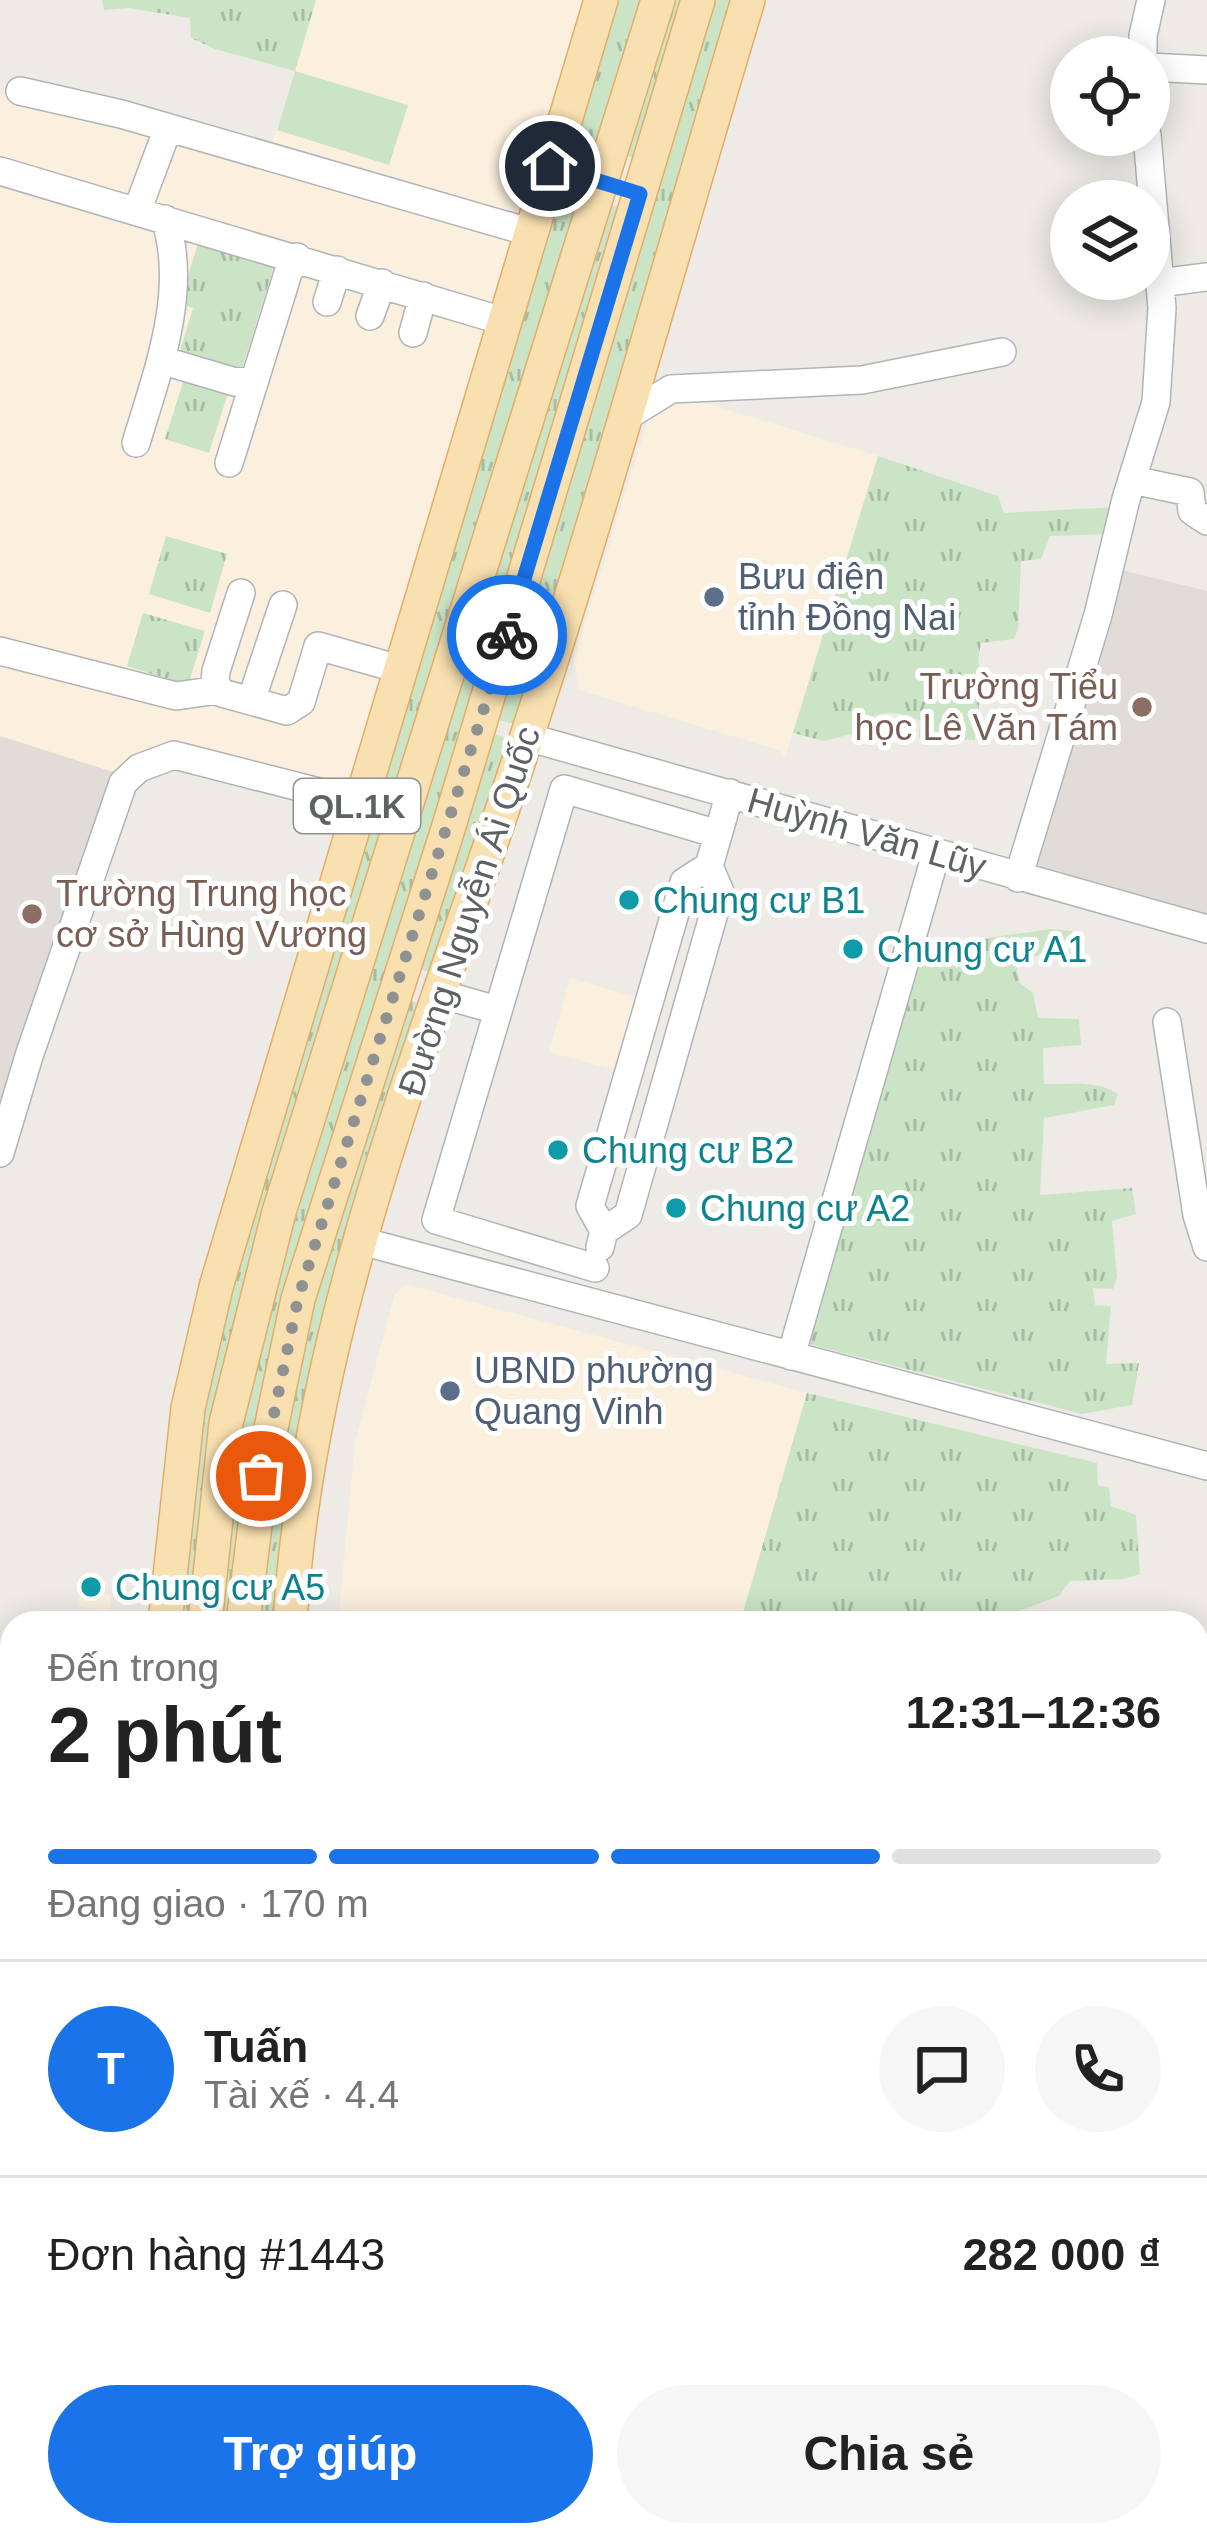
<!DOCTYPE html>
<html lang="vi">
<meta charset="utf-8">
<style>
body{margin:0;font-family:Arial,sans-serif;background:#f6f6f6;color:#222;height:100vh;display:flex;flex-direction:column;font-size:45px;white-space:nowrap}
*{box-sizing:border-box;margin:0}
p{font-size:39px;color:#767676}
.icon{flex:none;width:66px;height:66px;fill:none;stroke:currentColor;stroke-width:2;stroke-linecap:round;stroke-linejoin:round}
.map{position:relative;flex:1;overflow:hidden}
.sheet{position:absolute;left:0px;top:1611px;width:1209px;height:936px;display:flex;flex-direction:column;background:#fff;border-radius:36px 36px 0 0;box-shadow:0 6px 30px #0003}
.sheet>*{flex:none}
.tools{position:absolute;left:1050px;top:36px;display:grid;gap:24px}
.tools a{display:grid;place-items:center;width:120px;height:120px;border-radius:50%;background:#fff;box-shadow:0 6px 30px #0003;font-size:60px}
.pin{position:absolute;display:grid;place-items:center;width:102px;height:102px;color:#fff;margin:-51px;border:6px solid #fff;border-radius:50%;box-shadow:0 3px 12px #0007}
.courier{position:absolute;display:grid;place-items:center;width:120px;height:120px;margin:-60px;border:9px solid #1a73e8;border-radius:50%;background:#fff;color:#222;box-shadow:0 3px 15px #0007}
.overview em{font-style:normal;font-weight:800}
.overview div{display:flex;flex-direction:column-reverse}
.overview{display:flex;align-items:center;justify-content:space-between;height:204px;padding:0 48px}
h1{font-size:78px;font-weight:800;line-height:90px}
.bar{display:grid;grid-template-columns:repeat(4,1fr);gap:18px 12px;align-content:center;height:144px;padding:0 48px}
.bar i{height:15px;border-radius:9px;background:#e0e0e0}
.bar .on{background:#1a73e8}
.bar p{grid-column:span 4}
.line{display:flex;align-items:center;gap:30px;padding:0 48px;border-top:3px solid #e0e0e0}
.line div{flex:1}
.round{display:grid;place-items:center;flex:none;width:126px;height:126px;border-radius:63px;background:#f6f6f6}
.button{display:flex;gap:24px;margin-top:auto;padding:24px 48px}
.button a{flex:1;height:138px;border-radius:72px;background:#1a73e8;color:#fff;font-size:48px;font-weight:800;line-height:138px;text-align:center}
.button a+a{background:#f6f6f6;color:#222}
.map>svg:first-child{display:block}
.commercial{fill:#fbefde}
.education{fill:#e1dcd7}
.grass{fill:url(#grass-tufts)}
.park{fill:url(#park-dots)}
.garden{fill:#cae4c5}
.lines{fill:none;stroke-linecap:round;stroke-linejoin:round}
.minor-casing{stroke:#b1b4b7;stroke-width:30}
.major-casing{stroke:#e5ac68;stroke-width:36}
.minor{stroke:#fff;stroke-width:27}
.major{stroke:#f8e0b1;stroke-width:33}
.done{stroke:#909292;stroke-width:12;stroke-dasharray:0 21.6}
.route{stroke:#1a73e8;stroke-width:15}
.service-dot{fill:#5c6f8a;stroke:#fff;stroke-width:4.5}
.education-dot{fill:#8d6e63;stroke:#fff;stroke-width:4.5}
.culture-dot{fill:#0f9aa8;stroke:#fff;stroke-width:4.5}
.labels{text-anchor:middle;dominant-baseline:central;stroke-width:10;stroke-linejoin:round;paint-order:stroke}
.shield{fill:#fff;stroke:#8e9193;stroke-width:3}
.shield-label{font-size:33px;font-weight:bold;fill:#5e6265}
.service-label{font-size:36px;fill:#4e5e75;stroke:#fff;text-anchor:start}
.education-label{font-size:36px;fill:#785e54;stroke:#fff;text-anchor:end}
.street-label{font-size:36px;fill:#5e6265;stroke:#fff}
.culture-label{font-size:36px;fill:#0d838f;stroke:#fff;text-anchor:start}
</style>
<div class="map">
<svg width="1207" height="2547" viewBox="0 0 1207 2547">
<defs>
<pattern id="grass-tufts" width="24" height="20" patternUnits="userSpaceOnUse" patternTransform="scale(3)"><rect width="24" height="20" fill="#cae4c5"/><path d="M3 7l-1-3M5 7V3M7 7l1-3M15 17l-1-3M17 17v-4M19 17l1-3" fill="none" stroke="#a7bca4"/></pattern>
<pattern id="park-dots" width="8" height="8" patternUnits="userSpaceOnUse" patternTransform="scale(3)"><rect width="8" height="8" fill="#cae4c5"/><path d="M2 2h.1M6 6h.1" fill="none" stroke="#a7bca4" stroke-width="1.8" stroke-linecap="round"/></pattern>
</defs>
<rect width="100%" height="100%" fill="#eeebe6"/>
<path class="commercial" d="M 316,0 L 588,0 L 520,220 L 271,147 Z
M 0,94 L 114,120 L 516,235 L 351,787 L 173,742 L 132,758 L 116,773 L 0,736 Z
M 683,396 L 878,456 L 785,758 L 778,750 L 579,690 L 574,660 L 650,413 Z
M 570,978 L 638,998 L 618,1071 L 549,1052 Z
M 409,1285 L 807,1393 L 740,1623 L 338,1623 L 355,1442 L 394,1296 L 402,1286 Z
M 80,1592 L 111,1595 L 108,1623 L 95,1623 L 96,1609 L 79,1606 Z
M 1197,1933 L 1207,1933 L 1207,2055 L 1197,2056 Z"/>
<path class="education" d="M 1118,569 L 1207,591 L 1207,916 L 1031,868 Z
M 0,736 L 116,773 L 0,1108 Z"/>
<path class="grass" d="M 102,0 L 316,0 L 295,71 L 215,49 L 191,38 L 190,18 L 129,8 L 104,10 Z
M 615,0 L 645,0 L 600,150 L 571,141 Z
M 671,0 L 685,0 L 637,159 L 625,155 Z
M 711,0 L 735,0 L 517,725 L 495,719 Z
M 554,194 L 583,203 L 342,963 L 193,1623 L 178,1623 L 200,1410 L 228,1291 Z
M 610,205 L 622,208 L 436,827 L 231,1623 L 218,1623 L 238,1426 L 270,1293 Z
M 199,241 L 275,263 L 241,372 L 179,354 L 193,308 L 179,303 Z
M 185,376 L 229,390 L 209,453 L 165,439 Z
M 878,456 L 998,496 L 1004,513 L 1116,507 L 1111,534 L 1050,536 L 1041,559 L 1021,561 L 1018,629 L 1014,639 L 981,643 L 978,659 L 982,680 L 975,740 L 919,738 L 920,721 C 896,709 869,709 855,733 L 824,741 L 793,733 Z
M 166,536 L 227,554 L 210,613 L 149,594 Z
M 143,613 L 205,631 L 188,685 L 127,666 Z
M 490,733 L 512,739 L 433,973 L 416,968 Z
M 1051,929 L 1073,931 L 1070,937 L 1037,956 L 1015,960 L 1020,983 L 1033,993 L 1038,1018 L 1079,1019 L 1081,1045 L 1043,1048 L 1044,1084 C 1068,1085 1097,1079 1118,1094 L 1114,1105 L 1044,1118 L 1040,1195 L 1132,1188 L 1136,1214 L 1112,1221 L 1117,1277 L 1113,1289 L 1093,1288 L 1095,1305 L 1111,1306 L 1106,1364 L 1139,1363 L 1132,1405 L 1082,1414 L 805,1343 L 916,948 Z
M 405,999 L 423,1005 L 277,1623 L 256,1623 L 274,1468 L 309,1307 Z
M 807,1393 L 1097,1463 L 1098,1486 L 1109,1487 L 1111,1506 L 1136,1515 L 1140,1574 L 1124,1579 L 1070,1581 L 1059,1596 L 986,1623 L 740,1623 Z"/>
<path class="park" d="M 30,2535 L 76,2535 L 81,2547 L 27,2547 Z"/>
<path class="garden" d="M 295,71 L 408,105 L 389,165 L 277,130 Z"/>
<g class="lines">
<g class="minor-casing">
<path id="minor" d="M 1143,57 L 1143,36 L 1151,0
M 1149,67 L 1207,70
M 20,91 L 121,114 L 529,232
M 0,171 L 503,321
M 137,211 L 168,128
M 1159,283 L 1207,277
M 327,302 L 337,270
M 370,316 L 382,283
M 413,333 L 423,296
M 161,360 L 235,382 L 255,380
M 624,418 L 671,389 L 862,380 L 1002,352
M 136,443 C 157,373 189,291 165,219
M 229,463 L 288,273 L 297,257
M 1132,480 L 1190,492 L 1192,511 L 1207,521
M 241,593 L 216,671 L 215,683 L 222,693 L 287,711 L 301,702 L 318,646 L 399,669
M 0,651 L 176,696 L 218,690
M 251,701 L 283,605
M 527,737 L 1207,929
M 1018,878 L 1098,615 L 1126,499 L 1156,402 L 1162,308 L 1147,135
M 440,994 L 497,1010
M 1167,1022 L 1197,1215 L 1207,1247
M 0,1153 L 29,1056 L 123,783 L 139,768 L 174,755 L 358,802
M 604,1231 L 590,1206 L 684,882 L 709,866 L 730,793
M 361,1241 L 1207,1466
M 600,1247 L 604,1231 L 628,1215 L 720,892 L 709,866
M 595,1268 L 436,1220 L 564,789 L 718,834
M 791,1356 L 936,854
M 1197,2070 L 1207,2069
M 0,2269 L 12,2310
M 1197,2323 L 1207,2323
M 88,2535 L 93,2547
M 786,2535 L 797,2545
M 940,2535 L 940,2547
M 1101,2535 L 1102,2547
M 15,2547 L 18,2535
M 641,2547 L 642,2535"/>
</g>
<g class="major-casing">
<path id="major" d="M 165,1623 L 188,1408 L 216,1287 L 601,0
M 205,1623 L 226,1423 L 279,1212 L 658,0
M 243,1623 L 261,1476 L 298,1299 L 448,829 L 698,0
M 290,1623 C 308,1317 432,1028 526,739 C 606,495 674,246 748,0
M 0,2138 L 12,2140
M 325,2535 L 331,2547
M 373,2535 L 379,2547
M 425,2535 L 431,2547
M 477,2535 L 483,2547"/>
</g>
<use href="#minor" class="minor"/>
<use href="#major" class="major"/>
</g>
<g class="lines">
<path class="done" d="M 261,1476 L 298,1299 L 507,635"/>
<path class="route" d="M 507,635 L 640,194 L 550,166"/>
</g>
<g class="service-dot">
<circle cx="714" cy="597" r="12"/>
<circle cx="450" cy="1391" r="12"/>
</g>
<g class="education-dot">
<circle cx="1142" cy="707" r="12"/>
<circle cx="32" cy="914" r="12"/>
</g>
<g class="culture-dot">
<circle cx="629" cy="900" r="12"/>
<circle cx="853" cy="949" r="12"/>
<circle cx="558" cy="1150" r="12"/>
<circle cx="676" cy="1208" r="12"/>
<circle cx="91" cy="1587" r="12"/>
</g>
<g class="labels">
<rect class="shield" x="294" y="779" width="126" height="54" rx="9"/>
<g class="shield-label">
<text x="357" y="806">QL.1K</text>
</g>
<g class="service-label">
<text x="738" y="576">Bưu điện<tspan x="738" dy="41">tỉnh Đồng Nai</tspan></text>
<text x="474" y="1370">UBND phường<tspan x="474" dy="41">Quang Vinh</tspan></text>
</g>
<g class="education-label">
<text x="1118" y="686">Trường Tiểu<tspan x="1118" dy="41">học Lê Văn Tám</tspan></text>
<text x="56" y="893" text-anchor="start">Trường Trung học<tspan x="56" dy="41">cơ sở Hùng Vương</tspan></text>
</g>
<g class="street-label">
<text transform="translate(867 833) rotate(16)">Huỳnh Văn Lũy</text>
<text transform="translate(469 911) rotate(-72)">Đường Nguyễn Ái Quốc</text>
</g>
<g class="culture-label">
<text x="653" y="900">Chung cư B1</text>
<text x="877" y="949">Chung cư A1</text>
<text x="582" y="1150">Chung cư B2</text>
<text x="700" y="1208">Chung cư A2</text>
<text x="115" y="1587">Chung cư A5</text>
</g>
</g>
</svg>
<div class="tools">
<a><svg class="icon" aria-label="locate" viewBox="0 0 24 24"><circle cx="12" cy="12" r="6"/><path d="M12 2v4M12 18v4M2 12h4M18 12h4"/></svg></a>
<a><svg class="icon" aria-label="layers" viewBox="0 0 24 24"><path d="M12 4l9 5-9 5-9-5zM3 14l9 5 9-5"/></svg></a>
</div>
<div class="pin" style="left:261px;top:1476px;background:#ea580c"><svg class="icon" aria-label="bag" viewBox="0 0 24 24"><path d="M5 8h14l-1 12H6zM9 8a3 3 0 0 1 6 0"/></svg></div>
<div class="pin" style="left:550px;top:166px;background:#1f2937"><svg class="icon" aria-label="home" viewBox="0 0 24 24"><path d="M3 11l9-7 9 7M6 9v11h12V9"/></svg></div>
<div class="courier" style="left:507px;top:635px"><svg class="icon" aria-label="bike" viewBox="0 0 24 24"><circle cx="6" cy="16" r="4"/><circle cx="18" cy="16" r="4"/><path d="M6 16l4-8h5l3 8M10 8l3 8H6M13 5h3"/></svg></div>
<section class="sheet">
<div class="overview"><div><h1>2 phút</h1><p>Đến trong</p></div><em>12:31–12:36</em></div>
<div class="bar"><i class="on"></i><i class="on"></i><i class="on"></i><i></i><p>Đang giao · 170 m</p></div>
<div class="line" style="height:216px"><b class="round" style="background:#1a73e8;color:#fff">T</b><div><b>Tuấn</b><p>Tài xế · 4.4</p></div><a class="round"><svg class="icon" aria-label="chat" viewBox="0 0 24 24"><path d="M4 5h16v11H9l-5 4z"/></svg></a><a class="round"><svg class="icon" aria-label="phone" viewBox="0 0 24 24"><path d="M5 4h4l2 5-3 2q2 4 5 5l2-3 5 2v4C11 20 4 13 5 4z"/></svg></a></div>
<div class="line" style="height:156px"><div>Đơn hàng #1443</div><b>282 000 ₫</b></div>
<div class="button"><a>Trợ giúp</a><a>Chia sẻ</a></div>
</section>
</div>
